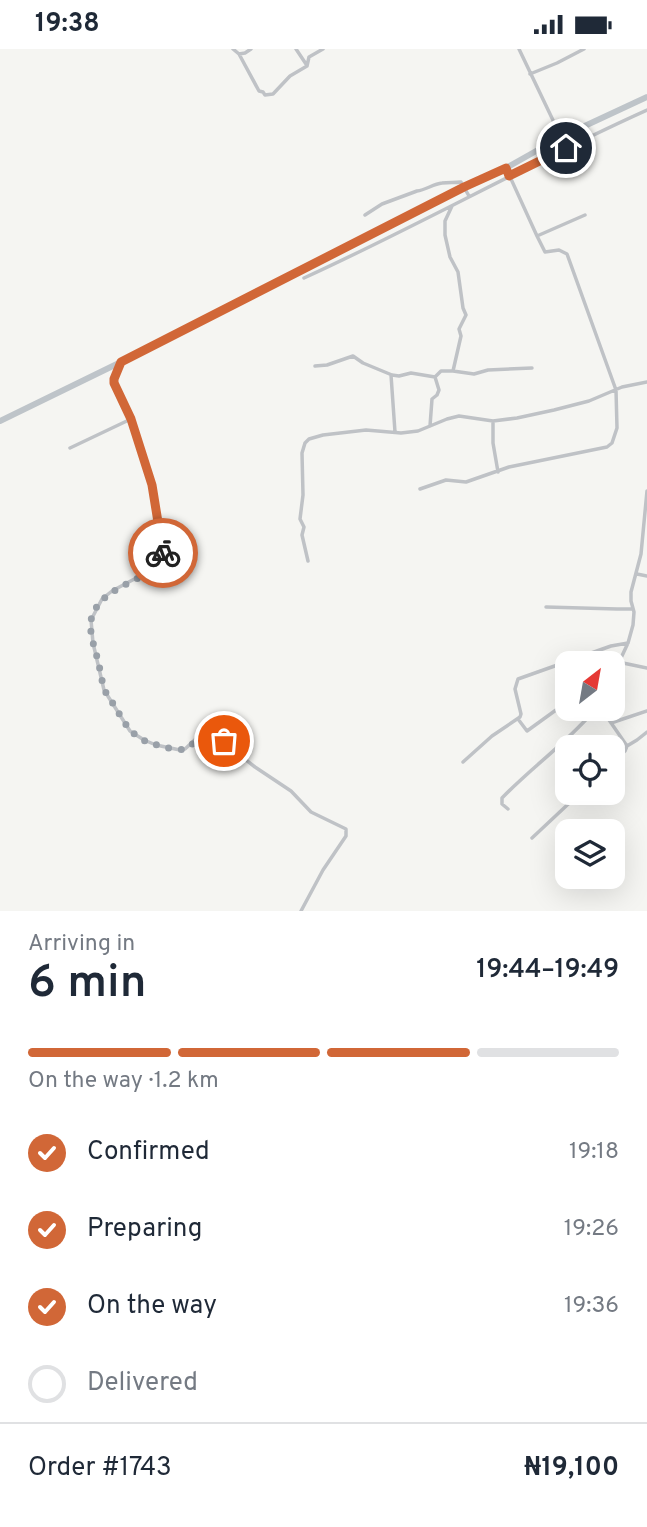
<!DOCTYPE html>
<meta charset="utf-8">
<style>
body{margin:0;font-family:Overpass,sans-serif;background:#f6f6f7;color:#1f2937;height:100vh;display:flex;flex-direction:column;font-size:26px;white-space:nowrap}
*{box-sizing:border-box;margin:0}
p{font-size:23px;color:#747a83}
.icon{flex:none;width:38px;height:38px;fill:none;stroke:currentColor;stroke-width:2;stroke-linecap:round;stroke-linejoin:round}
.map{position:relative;height:862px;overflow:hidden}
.details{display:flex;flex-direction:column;background:#fff;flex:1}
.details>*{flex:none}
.needle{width:46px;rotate:31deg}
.controls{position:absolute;left:555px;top:602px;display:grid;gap:14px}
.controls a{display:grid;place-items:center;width:70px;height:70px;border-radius:14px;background:#fff;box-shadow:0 7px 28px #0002;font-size:35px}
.pin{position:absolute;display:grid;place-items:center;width:60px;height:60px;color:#fff;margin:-30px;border:4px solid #fff;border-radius:50%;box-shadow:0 2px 7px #0007}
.courier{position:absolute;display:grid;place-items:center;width:70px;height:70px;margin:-35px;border:5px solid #d16737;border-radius:50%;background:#fff;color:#222;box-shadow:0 2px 9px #0007}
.summary em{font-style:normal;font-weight:600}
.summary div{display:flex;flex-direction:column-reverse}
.summary{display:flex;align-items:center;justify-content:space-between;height:119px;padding:0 28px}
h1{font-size:46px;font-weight:600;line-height:52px}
.bar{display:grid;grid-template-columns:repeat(4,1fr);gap:10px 7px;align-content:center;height:84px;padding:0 28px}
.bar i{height:9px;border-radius:5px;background:#e0e1e3}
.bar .selected{background:#d16737}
.bar p{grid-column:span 4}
.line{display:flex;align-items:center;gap:18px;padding:0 28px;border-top:2px solid #e0e1e3}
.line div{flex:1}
ol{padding:0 28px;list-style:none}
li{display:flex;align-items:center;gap:21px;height:77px}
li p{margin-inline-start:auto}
li .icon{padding:7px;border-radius:50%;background:#d16737;color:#fff;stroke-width:4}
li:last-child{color:#747a83}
li i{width:38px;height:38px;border:4px solid #e0e1e3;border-radius:50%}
.status{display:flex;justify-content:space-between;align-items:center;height:49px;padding:0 35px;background:#fff;direction:ltr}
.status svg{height:19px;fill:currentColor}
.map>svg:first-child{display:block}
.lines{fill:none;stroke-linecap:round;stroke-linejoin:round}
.minor{stroke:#bfc2c6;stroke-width:3.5}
.primary{stroke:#bec4c9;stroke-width:6}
.done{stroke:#99a0a8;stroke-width:7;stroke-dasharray:0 12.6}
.route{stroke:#d16737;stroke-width:9}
</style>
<div class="status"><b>19:38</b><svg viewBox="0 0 49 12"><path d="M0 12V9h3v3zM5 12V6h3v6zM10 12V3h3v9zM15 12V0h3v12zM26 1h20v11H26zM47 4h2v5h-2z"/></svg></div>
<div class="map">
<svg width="647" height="862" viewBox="0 0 647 862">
<rect width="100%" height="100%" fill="#f5f5f2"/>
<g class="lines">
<path class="minor" d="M 233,0 L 239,5 L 259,42 L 263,43 L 265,46 L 273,45 L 290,27 L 307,17 L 309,8 L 323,0
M 296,0 L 306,15
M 519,0 L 561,88
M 239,5 L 245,4 L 251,0
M 530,25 L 557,14 L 584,0
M 506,119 L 537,187 L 585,166
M 452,157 L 445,172 L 445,186 L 450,208 L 458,223 L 463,259 L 466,266 L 459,280 L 461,287 L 453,322
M 365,166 L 382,155 L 417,142 C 426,141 433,135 442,134 C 449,133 455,134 461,133 L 469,147
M 304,229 C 420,176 531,113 647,61
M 120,315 L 114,330 L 114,334 L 131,370 L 152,436 L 164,501 L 161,512 L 153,520 L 112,542 L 102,550 L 91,571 L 93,594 L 104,641 L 130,682 L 144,691 L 156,696 L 180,701 L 185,700 L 201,685 L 209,682 L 255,718 L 291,742 L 311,763 L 346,780 L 346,787 L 323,821 L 301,862
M 315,317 L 327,316 L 353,307 L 363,314 L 392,326 L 399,327 L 411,324 L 435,328
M 391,326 L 395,383
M 493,372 L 493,394 L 498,423
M 430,377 L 432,350 L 437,346 L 439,341 L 435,328 L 441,322 L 453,322 L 474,325 L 488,321 L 532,319
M 70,399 L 131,370
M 420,440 L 446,431 L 466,433 L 509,418 L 607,398 L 612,394 L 617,379 L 616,341 L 567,205 L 559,201 L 545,203 L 537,187
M 647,442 L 641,505 L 631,543 L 631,552 L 634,563 L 633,576 L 628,594 L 621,609 L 623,614 L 647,619
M 308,512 L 302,486 L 304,478 L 300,470 L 303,446 L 302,404 L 305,394 L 309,390 L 323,386 L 366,381 L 401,384 L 418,382 L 447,370 L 459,367 L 493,372 L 517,369 L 554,361 L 589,352 L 622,338 L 647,333
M 637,525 L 647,527
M 546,558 L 617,560 L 633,560
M 612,636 L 621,612
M 604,660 L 607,668 L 627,697 L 625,702 L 612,714
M 518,670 L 527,682 L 556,661 L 561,660 L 592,664 L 604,663
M 611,674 L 647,662
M 627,697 L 637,691 L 647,683
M 463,713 L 492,687 L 520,668 L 521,665 L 515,640 L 518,630 L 611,597 L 628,594
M 508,760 L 502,755 L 502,749 C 531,719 565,695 592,664
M 532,789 L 580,744"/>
<path class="primary" d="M 0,372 L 121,313 L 464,138 L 506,119 L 561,88 L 647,48"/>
</g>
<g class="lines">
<path class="done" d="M 163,504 C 159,533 100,532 91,571 C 89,582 94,597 97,608 C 100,618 101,629 104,639 C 106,645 109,649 112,653 C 127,677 131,691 162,697 C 168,699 177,702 183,700 C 194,698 198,685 209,682 L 224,692"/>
<path class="route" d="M 163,504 L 152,436 L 131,370 L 114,334 L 114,330 L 121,313 L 464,138 L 506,119 L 509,127 L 566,99"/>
</g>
</svg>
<div class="controls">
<a><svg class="needle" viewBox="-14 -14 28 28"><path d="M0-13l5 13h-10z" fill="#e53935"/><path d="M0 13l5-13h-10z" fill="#747a83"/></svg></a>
<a><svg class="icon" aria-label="locate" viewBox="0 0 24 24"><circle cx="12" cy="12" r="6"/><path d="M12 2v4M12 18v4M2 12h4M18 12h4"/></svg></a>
<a><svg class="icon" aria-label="layers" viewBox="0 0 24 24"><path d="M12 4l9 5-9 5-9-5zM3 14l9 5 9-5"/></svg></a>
</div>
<div class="pin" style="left:224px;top:692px;background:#ea580c"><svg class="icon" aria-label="bag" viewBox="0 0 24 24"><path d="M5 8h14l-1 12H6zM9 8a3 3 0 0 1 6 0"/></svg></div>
<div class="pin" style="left:566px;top:99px;background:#1f2937"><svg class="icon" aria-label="home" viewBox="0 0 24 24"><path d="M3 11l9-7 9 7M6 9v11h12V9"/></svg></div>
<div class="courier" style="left:163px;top:504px"><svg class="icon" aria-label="bike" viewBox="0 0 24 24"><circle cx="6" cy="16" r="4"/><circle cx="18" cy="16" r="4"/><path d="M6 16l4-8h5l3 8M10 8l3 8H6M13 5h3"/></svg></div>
</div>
<section class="details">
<div class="summary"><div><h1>6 min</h1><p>Arriving in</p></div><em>19:44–19:49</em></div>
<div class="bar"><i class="selected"></i><i class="selected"></i><i class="selected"></i><i></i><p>On the way · 1.2 km</p></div>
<ol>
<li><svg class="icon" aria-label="check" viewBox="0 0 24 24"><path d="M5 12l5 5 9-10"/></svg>Confirmed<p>19:18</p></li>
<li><svg class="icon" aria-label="check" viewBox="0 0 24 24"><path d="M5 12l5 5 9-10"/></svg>Preparing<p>19:26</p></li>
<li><svg class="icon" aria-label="check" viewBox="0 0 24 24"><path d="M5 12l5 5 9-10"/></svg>On the way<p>19:36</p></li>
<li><i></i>Delivered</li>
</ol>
<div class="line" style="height:91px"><div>Order #1743</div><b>₦19,100</b></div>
</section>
